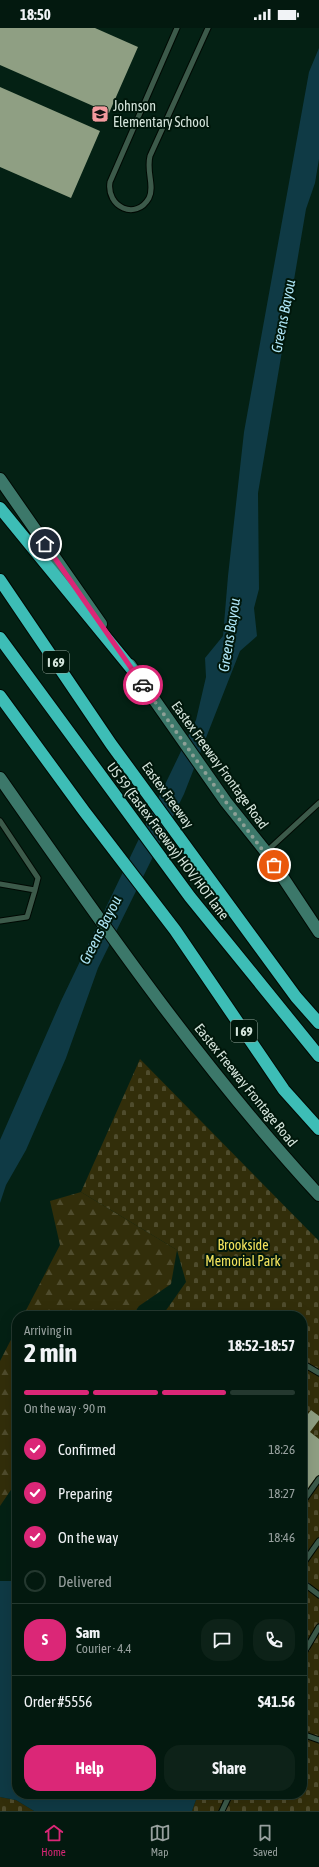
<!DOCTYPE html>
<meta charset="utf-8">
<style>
body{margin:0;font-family:"Asap Condensed",sans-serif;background:#0d2218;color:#f1f3f6;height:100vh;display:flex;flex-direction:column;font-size:15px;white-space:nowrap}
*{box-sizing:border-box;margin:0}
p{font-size:13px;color:#97a09e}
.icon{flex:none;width:22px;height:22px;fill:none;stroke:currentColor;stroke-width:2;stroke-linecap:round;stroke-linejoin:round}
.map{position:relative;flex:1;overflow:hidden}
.side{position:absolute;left:12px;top:1283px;width:295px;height:488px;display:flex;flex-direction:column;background:#03190f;border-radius:16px;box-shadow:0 4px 16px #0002,0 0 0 1px #24382f}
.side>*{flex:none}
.pin{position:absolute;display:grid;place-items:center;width:34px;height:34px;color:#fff;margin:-17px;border:2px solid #fff;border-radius:50%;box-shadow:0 1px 4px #0007}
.courier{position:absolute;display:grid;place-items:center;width:40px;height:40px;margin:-20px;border:3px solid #db2777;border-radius:50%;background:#fff;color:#222;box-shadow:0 1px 5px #0007}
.overview em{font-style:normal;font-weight:700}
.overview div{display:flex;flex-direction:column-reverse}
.overview{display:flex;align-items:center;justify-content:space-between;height:68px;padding:0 12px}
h1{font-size:26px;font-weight:700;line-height:30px}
.bar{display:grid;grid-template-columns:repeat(4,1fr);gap:6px 4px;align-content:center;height:48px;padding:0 12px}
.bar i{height:5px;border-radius:3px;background:#24382f}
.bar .active{background:#db2777}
.bar p{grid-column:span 4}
.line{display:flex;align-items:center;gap:10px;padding:0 12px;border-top:1px solid #24382f}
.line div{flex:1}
.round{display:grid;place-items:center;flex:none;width:42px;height:42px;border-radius:16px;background:#0d2218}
ol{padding:0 12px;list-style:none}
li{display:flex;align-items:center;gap:12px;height:44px}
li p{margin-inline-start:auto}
li .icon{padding:4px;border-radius:50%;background:#db2777;color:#fff;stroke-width:4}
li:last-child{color:#97a09e}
li i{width:22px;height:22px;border:2px solid #24382f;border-radius:50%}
.primary-button{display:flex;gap:8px;margin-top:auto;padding:8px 12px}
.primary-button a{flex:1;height:46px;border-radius:16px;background:#db2777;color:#fff;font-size:16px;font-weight:700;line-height:46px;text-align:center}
.primary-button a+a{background:#0d2218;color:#f1f3f6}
.status{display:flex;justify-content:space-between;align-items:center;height:28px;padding:0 20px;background:#03190f;direction:ltr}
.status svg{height:11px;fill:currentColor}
.tab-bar{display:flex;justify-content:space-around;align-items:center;height:56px;border-top:1px solid #24382f;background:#03190f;font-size:11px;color:#97a09e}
.tab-bar a{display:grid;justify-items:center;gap:2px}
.tab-bar .active{color:#db2777}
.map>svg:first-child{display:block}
.forest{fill:url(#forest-firs)}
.cemetery{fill:url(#cemetery-stones)}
.water{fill:#0f3a45}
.building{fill:#8f9f83}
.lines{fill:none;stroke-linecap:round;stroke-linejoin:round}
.lane-casing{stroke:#000903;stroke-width:7}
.secondary-casing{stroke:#000903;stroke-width:14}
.highway-casing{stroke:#000903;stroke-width:14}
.lane{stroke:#3c5a4a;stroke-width:5}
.secondary{stroke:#3c786a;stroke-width:12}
.highway{stroke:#3dbdb6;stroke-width:12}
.done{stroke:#8ca096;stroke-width:4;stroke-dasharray:0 7.2}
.route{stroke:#db2777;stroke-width:5}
.labels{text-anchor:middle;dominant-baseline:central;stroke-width:4;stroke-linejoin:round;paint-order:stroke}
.shield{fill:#00170b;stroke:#95a79d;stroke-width:1}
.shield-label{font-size:13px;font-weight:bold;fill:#d5e5dc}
.poi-label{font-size:14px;fill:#d5e5dc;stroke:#00170b;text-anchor:start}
.street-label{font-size:14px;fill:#d5e5dc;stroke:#00170b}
.park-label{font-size:14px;fill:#f2e35c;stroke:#00170b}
.water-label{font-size:15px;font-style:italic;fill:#ade5f6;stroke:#00170b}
</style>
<div class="status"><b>18:50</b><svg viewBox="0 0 49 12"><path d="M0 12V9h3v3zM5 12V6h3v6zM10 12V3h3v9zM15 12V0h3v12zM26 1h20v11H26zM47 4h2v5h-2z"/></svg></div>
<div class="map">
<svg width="319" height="1783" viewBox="0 0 319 1783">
<defs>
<pattern id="forest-firs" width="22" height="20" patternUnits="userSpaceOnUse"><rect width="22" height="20" fill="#322e0a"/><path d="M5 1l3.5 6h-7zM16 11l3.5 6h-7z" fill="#4f4c2d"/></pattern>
<pattern id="cemetery-stones" width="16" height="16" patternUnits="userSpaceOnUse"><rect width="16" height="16" fill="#322e0a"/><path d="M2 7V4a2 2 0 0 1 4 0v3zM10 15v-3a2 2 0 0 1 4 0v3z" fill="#4f4c2d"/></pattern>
</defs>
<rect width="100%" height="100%" fill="#042114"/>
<path class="forest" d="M 81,1164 L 177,1222 L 171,1256 L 139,1278 L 132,1288 L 23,1288 L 60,1217 L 50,1173 Z
M 17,1300 L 17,1453 L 0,1478 L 0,1333 Z"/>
<path class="cemetery" d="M 140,1031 L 319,1213 L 319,1783 L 192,1783 L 198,1766 L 302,1766 L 302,1288 L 162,1288 L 186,1254 L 177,1222 L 81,1164 Z
M 0,1769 L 16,1772 L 34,1783 L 0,1783 Z"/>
<path class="water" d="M 319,20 L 319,131 L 315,155 L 306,181 L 258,465 L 259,561 L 254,580 L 257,608 L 240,623 L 184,766 L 98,940 L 66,1030 L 26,1122 L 6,1157 L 0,1175 L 0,1112 L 61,973 L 196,692 L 206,649 L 205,630 L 223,608 L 228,548 L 244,404 L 309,44 Z
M 0,1553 L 17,1553 L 17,1766 L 198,1766 L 192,1783 L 34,1783 L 16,1772 L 0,1769 Z"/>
<path class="building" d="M 0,0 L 95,0 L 138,19 L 109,85 L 0,37 Z
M 0,59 L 100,103 L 71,170 L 0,139 Z
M 311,1382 L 319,1388 L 319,1392 L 310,1404 L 319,1411 L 319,1447 L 316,1449 L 302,1468 L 302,1394 Z"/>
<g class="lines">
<g class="lane-casing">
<path id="lane" d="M 177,0 L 110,154 C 106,179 136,193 149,170 C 155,158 146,144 150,128 L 208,0
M 0,793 L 38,850 L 35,862 L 0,856
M 267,823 L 319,775
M 0,893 L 27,889 L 35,862
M 302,1335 L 319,1345
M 302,1475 L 319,1451
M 302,1537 L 319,1513
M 302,1554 L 319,1567
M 302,1628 L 319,1599
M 302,1706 L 319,1712
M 222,1783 L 230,1766"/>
</g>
<g class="secondary-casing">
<path id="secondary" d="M 0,451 L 101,596
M 130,637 L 226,774 L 266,824 L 319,904
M 0,750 C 100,893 200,1038 319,1167"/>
</g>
<g class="highway-casing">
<path id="highway" d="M 0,480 L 135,645
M 0,552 L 111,716 L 296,969 L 319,995
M 0,610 L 190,869 L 319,1028
M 0,668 L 84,783 L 175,902 L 284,1062 L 319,1101"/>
</g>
<use href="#lane" class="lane"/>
<use href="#secondary" class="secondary"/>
<use href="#highway" class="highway"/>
</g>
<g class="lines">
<path class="done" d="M 143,657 L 226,774 L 274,837"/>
<path class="route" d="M 45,516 L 143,657"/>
</g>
<defs>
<g id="school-square" transform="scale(0.9)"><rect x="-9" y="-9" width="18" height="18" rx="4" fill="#f49b9f" stroke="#00170b"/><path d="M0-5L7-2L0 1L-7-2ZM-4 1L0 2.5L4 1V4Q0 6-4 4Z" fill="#111"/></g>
</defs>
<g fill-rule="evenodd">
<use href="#school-square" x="100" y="86"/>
</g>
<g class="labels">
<g class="shield">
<rect x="43" y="623" width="26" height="22" rx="3"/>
<rect x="231" y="992" width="26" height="22" rx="3"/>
</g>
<g class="shield-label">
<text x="56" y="634">I 69</text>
<text x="244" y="1003">I 69</text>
</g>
<g class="poi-label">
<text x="113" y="78">Johnson<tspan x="113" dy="16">Elementary School</tspan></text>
</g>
<g class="street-label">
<text transform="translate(220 737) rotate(54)">Eastex Freeway Frontage Road</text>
<text transform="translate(168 767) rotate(54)">Eastex Freeway</text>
<text transform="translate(168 813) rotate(53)">US 59 (Eastex Freeway) HOV/HOT lane</text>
<text transform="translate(246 1057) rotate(51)">Eastex Freeway Frontage Road</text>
</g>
<g class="park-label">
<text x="243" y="1217">Brookside<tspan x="243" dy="16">Memorial Park</tspan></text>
</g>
<g class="water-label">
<text transform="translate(283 288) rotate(-79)">Greens Bayou</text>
<text transform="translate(229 607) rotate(-81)">Greens Bayou</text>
<text transform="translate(100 902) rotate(-63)">Greens Bayou</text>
</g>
</g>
</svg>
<div class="pin" style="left:274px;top:837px;background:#ea580c"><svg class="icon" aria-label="bag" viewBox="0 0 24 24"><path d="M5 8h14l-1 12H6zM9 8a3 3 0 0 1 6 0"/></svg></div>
<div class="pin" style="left:45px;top:516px;background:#1f2937"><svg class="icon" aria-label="home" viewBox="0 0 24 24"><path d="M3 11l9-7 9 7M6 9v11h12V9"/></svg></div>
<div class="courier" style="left:143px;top:657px"><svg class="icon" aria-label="car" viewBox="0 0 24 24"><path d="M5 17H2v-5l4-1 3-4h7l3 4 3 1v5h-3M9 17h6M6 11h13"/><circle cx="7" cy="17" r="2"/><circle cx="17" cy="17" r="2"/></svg></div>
<section class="side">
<div class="overview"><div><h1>2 min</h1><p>Arriving in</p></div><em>18:52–18:57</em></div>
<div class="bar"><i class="active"></i><i class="active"></i><i class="active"></i><i></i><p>On the way · 90 m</p></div>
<ol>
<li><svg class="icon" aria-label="check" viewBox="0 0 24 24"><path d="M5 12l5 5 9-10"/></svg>Confirmed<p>18:26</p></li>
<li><svg class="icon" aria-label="check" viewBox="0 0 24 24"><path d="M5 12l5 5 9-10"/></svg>Preparing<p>18:27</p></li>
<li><svg class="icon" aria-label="check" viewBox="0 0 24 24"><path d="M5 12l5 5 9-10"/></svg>On the way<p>18:46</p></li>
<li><i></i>Delivered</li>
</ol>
<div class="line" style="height:72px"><b class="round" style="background:#db2777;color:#fff">S</b><div><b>Sam</b><p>Courier · 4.4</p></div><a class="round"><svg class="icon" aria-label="chat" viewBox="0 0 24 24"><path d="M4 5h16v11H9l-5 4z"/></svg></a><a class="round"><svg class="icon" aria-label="phone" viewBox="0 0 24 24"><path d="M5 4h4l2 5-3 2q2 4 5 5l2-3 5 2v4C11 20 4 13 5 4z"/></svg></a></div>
<div class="line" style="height:52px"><div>Order #5556</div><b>$41.56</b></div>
<div class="primary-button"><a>Help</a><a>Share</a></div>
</section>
</div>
<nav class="tab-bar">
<a class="active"><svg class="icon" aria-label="home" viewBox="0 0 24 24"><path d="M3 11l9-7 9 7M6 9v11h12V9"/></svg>Home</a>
<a><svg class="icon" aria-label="map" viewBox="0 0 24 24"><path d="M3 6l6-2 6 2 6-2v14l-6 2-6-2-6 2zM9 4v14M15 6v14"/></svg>Map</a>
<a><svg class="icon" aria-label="saved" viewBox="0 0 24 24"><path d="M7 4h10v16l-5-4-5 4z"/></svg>Saved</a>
</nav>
